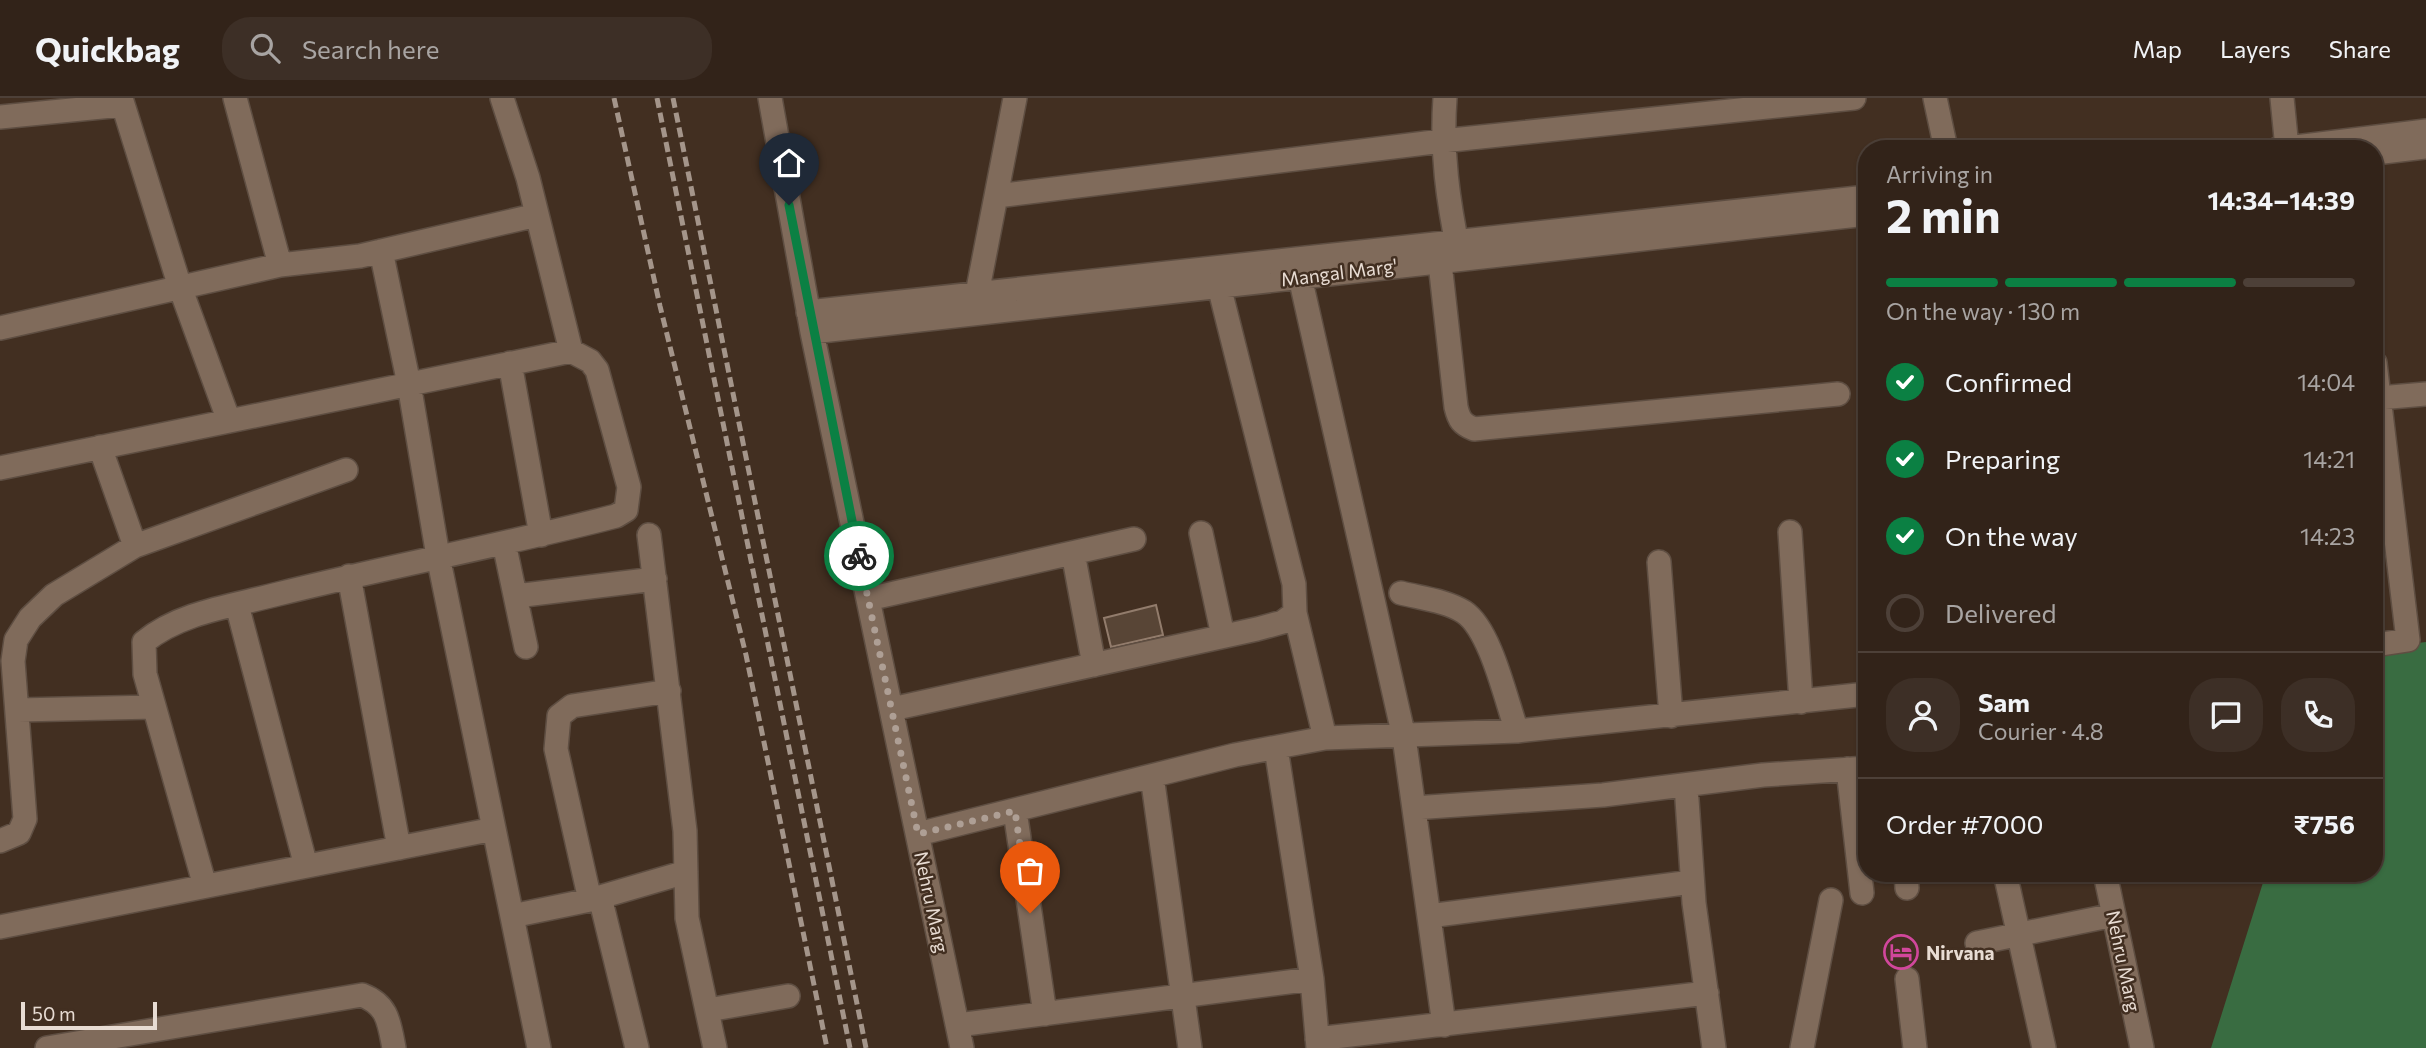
<!DOCTYPE html>
<meta charset="utf-8">
<style>
body{margin:0;font-family:Commissioner,sans-serif;background:#3d2f26;color:#f1f3f6;height:100vh;display:flex;flex-direction:column;font-size:26px;white-space:nowrap}
*{box-sizing:border-box;margin:0}
p{font-size:23px;color:#a8a4a2}
.icon{flex:none;width:38px;height:38px;fill:none;stroke:currentColor;stroke-width:2;stroke-linecap:round;stroke-linejoin:round}
.map{position:relative;flex:1;overflow:hidden}
.sheet{position:absolute;left:1858px;top:42px;width:525px;height:742px;display:flex;flex-direction:column;background:#322319;border-radius:28px;box-shadow:0 2px 5px #0004,0 0 0 2px #4d4038}
.sheet>*{flex:none}
.scale{position:absolute;left:21px;bottom:18px;width:136px;box-sizing:border-box;padding-left:7px;border:4px solid #e8dcd3;border-top:0;font-size:19px;line-height:24px;white-space:nowrap;color:#e8dcd3;-webkit-text-stroke:5px #422f21;paint-order:stroke}
.pin{position:absolute;display:grid;place-items:center;width:60px;height:60px;color:#fff;margin:-72px -30px;border-radius:50% 50% 50% 0;rotate:-45deg;box-shadow:0 0 7px #0007}
.pin .icon{rotate:45deg}
.courier{position:absolute;display:grid;place-items:center;width:70px;height:70px;margin:-35px;border:5px solid #0b8043;border-radius:50%;background:#fff;color:#222;box-shadow:0 2px 9px #0007}
.summary em{font-style:normal;font-weight:700}
.summary div{display:flex;flex-direction:column-reverse}
.summary{display:flex;align-items:center;justify-content:space-between;height:119px;padding:0 28px}
h1{font-size:46px;font-weight:700;line-height:52px}
.bar{display:grid;grid-template-columns:repeat(4,1fr);gap:10px 7px;align-content:center;height:84px;padding:0 28px}
.bar i{height:9px;border-radius:5px;background:#4d4038}
.bar .active{background:#0b8043}
.bar p{grid-column:span 4}
.line{display:flex;align-items:center;gap:18px;padding:0 28px;border-top:2px solid #4d4038}
.line div{flex:1}
.round{display:grid;place-items:center;flex:none;width:74px;height:74px;border-radius:28px;background:#3d2f26}
ol{padding:0 28px;list-style:none}
li{display:flex;align-items:center;gap:21px;height:77px}
li p{margin-inline-start:auto}
li .icon{padding:7px;border-radius:50%;background:#0b8043;color:#fff;stroke-width:4}
li:last-child{color:#a8a4a2}
li i{width:38px;height:38px;border:4px solid #4d4038;border-radius:50%}
header{display:flex;align-items:center;gap:42px;box-sizing:border-box;height:98px;padding:0 35px;background:#322319;border-bottom:2px solid #4d4038}
header strong{font-size:33px}
nav{display:flex;gap:38px;margin-inline-start:auto;font-size:24px}
.search{width:490px;height:63px;background:#3d2f26;display:flex;align-items:center;gap:18px;box-sizing:border-box;padding:0 24px;border-radius:28px;color:#a8a4a2;font-size:26px}
.map>svg:first-child{display:block}
.green{fill:#396c41}
.building{fill:#584536;stroke:#927c6c;stroke-width:2}
.lines{fill:none;stroke-linecap:round;stroke-linejoin:round}
.minor-casing{stroke:#5e4e42;stroke-width:26}
.minor{stroke:#806b5b;stroke-width:23}
.rail{stroke:#a4958a;stroke-width:5;stroke-dasharray:10 5;stroke-linecap:butt}
.done{stroke:#ae9f95;stroke-width:7;stroke-dasharray:0 12.6}
.route{stroke:#0b8043;stroke-width:9}
.labels{text-anchor:middle;dominant-baseline:central;stroke-width:5;stroke-linejoin:round;paint-order:stroke}
.street-label{font-size:19px;fill:#e8dcd3;stroke:#422f21}
.poi-label{font-size:19px;font-weight:bold;fill:#e8dcd3;stroke:#422f21;text-anchor:start}
</style>
<header>
<strong>Quickbag</strong>
<div class="search"><svg class="icon" aria-label="search" viewBox="0 0 24 24"><circle cx="10" cy="10" r="6"/><path d="M15 15l6 6"/></svg>Search here</div>
<nav><a>Map</a><a>Layers</a><a>Share</a></nav>
</header>
<div class="map">
<svg width="2426" height="950" viewBox="0 0 2426 950">
<rect width="100%" height="100%" fill="#422f21"/>
<path class="green" d="M 2426,544 L 2426,950 L 2211,950 L 2266,775 L 2375,775 L 2375,550 Z"/>
<path class="building" d="M 1156,507 L 1163,537 L 1111,549 L 1104,520 Z"/>
<g class="lines">
<g class="minor-casing">
<path id="minor" d="M 121,0 L 180,189 L 229,323
M 235,0 L 280,167
M 502,0 L 528,80 L 571,253
M 770,0 L 812,234 L 962,950
M 1445,0 C 1441,54 1448,103 1459,156
M 1935,0 L 1946,51
M 2282,0 L 2287,50
M 0,19 L 122,7
M 2278,51 L 2426,33
M 2375,55 L 2426,49
M 997,98 L 1442,43 L 1854,0
M 1438,147 L 1456,309 C 1459,322 1462,326 1474,331 L 1838,296
M 381,153 L 409,286 L 438,458 L 539,950
M 1300,179 L 1404,639 L 1444,927
M 977,196 L 1015,0
M 808,214 L 1867,99
M 0,230 L 280,167 L 360,158 L 537,117
M 812,234 L 1867,116
M 510,265 L 541,437
M 2375,265 L 2408,542 L 2375,547
M 2379,300 L 2426,296
M 100,349 L 135,448
M 0,370 L 571,253 L 590,263 L 597,272 L 629,389 L 626,412 L 616,418 C 504,447 390,468 278,496 C 233,508 180,514 144,544 L 145,576 L 205,788
M 1790,434 L 1801,604
M 1201,435 L 1223,538
M 649,437 L 685,733 L 687,820 L 715,950
M 504,445 L 526,549
M 1073,455 L 1094,567
M 1659,464 L 1671,618
M 349,478 L 399,750
M 1401,495 C 1421,500 1447,503 1464,514 C 1491,532 1506,603 1517,633
M 516,498 L 655,481
M 868,501 L 1134,441
M 237,507 L 306,768
M 1295,515 L 1325,640
M 892,611 L 1257,531 L 1283,524 L 1295,515 L 1294,486 L 1219,188
M 18,612 L 154,609
M 1276,650 L 1312,881 L 1318,950
M 1848,671 L 1862,795
M 1152,678 L 1190,950
M 1686,687 L 1694,805 L 1714,950
M 1414,710 L 1603,697 L 1763,677 L 1867,670
M 1015,713 L 1045,916
M 918,736 L 1235,657 L 1325,640 L 1517,633 L 1867,596
M 0,743 L 19,735 L 25,721 L 13,563 L 16,542 L 30,520 L 54,497 L 135,448 L 346,372
M 1906,775 L 1907,790
M 2005,775 L 2044,950
M 2105,775 L 2142,950
M 600,799 L 637,950
M 590,802 L 556,651 L 559,618 L 572,608 L 669,593
M 512,818 L 590,802 L 686,774
M 1429,818 L 1692,784
M 0,829 L 494,731
M 1977,845 L 2114,817
M 1907,881 L 1915,950
M 708,912 L 788,898
M 958,927 L 1312,881
M 1317,941 L 1707,895
M 47,950 L 362,897 C 388,907 389,924 394,950
M 1802,950 L 1831,802"/>
</g>
<use href="#minor" class="minor"/>
<path class="rail" d="M 614,0 L 660,208 L 746,557 L 827,950
M 657,0 L 850,950
M 673,0 L 866,950"/>
</g>
<g class="lines">
<path class="done" d="M 859,458 L 918,736 L 1015,713 L 1030,815"/>
<path class="route" d="M 789,107 L 859,458"/>
</g>
<defs>
<g id="hotel-ring" transform="scale(1.75)"><circle r="9.5" fill="#422f21" stroke="#d1479c" stroke-width="1.5"/><path d="M-6-4.5h1.5V1H6V5H4.5V3h-9V5H-6ZM-4 0a1.8 1.8 0 1 1 3.6 0ZM.5 0V-2.5h3Q6-2.5 6 0Z" fill="#d1479c"/></g>
</defs>
<g fill-rule="evenodd">
<use href="#hotel-ring" x="1901" y="854"/>
</g>
<g class="labels">
<g class="street-label">
<text transform="translate(1339 174) rotate(-7)">Mangal Marg'</text>
<text transform="translate(932 804) rotate(78)">Nehru Marg</text>
<text transform="translate(2124 863) rotate(78)">Nehru Marg</text>
</g>
<g class="poi-label">
<text x="1926" y="854">Nirvana</text>
</g>
</g>
</svg>
<div class="scale">50 m</div>
<div class="pin" style="left:1030px;top:815px;background:#ea580c"><svg class="icon" aria-label="bag" viewBox="0 0 24 24"><path d="M5 8h14l-1 12H6zM9 8a3 3 0 0 1 6 0"/></svg></div>
<div class="pin" style="left:789px;top:107px;background:#1f2937"><svg class="icon" aria-label="home" viewBox="0 0 24 24"><path d="M3 11l9-7 9 7M6 9v11h12V9"/></svg></div>
<div class="courier" style="left:859px;top:458px"><svg class="icon" aria-label="bike" viewBox="0 0 24 24"><circle cx="6" cy="16" r="4"/><circle cx="18" cy="16" r="4"/><path d="M6 16l4-8h5l3 8M10 8l3 8H6M13 5h3"/></svg></div>
<section class="sheet">
<div class="summary"><div><h1>2 min</h1><p>Arriving in</p></div><em>14:34–14:39</em></div>
<div class="bar"><i class="active"></i><i class="active"></i><i class="active"></i><i></i><p>On the way · 130 m</p></div>
<ol>
<li><svg class="icon" aria-label="check" viewBox="0 0 24 24"><path d="M5 12l5 5 9-10"/></svg>Confirmed<p>14:04</p></li>
<li><svg class="icon" aria-label="check" viewBox="0 0 24 24"><path d="M5 12l5 5 9-10"/></svg>Preparing<p>14:21</p></li>
<li><svg class="icon" aria-label="check" viewBox="0 0 24 24"><path d="M5 12l5 5 9-10"/></svg>On the way<p>14:23</p></li>
<li><i></i>Delivered</li>
</ol>
<div class="line" style="height:126px"><a class="round"><svg class="icon" aria-label="person" viewBox="0 0 24 24"><circle cx="12" cy="8" r="4"/><path d="M4 21q1-7 8-7t8 7"/></svg></a><div><b>Sam</b><p>Courier · 4.8</p></div><a class="round"><svg class="icon" aria-label="chat" viewBox="0 0 24 24"><path d="M4 5h16v11H9l-5 4z"/></svg></a><a class="round"><svg class="icon" aria-label="phone" viewBox="0 0 24 24"><path d="M5 4h4l2 5-3 2q2 4 5 5l2-3 5 2v4C11 20 4 13 5 4z"/></svg></a></div>
<div class="line" style="height:91px"><div>Order #7000</div><b>₹756</b></div>
</section>
</div>
